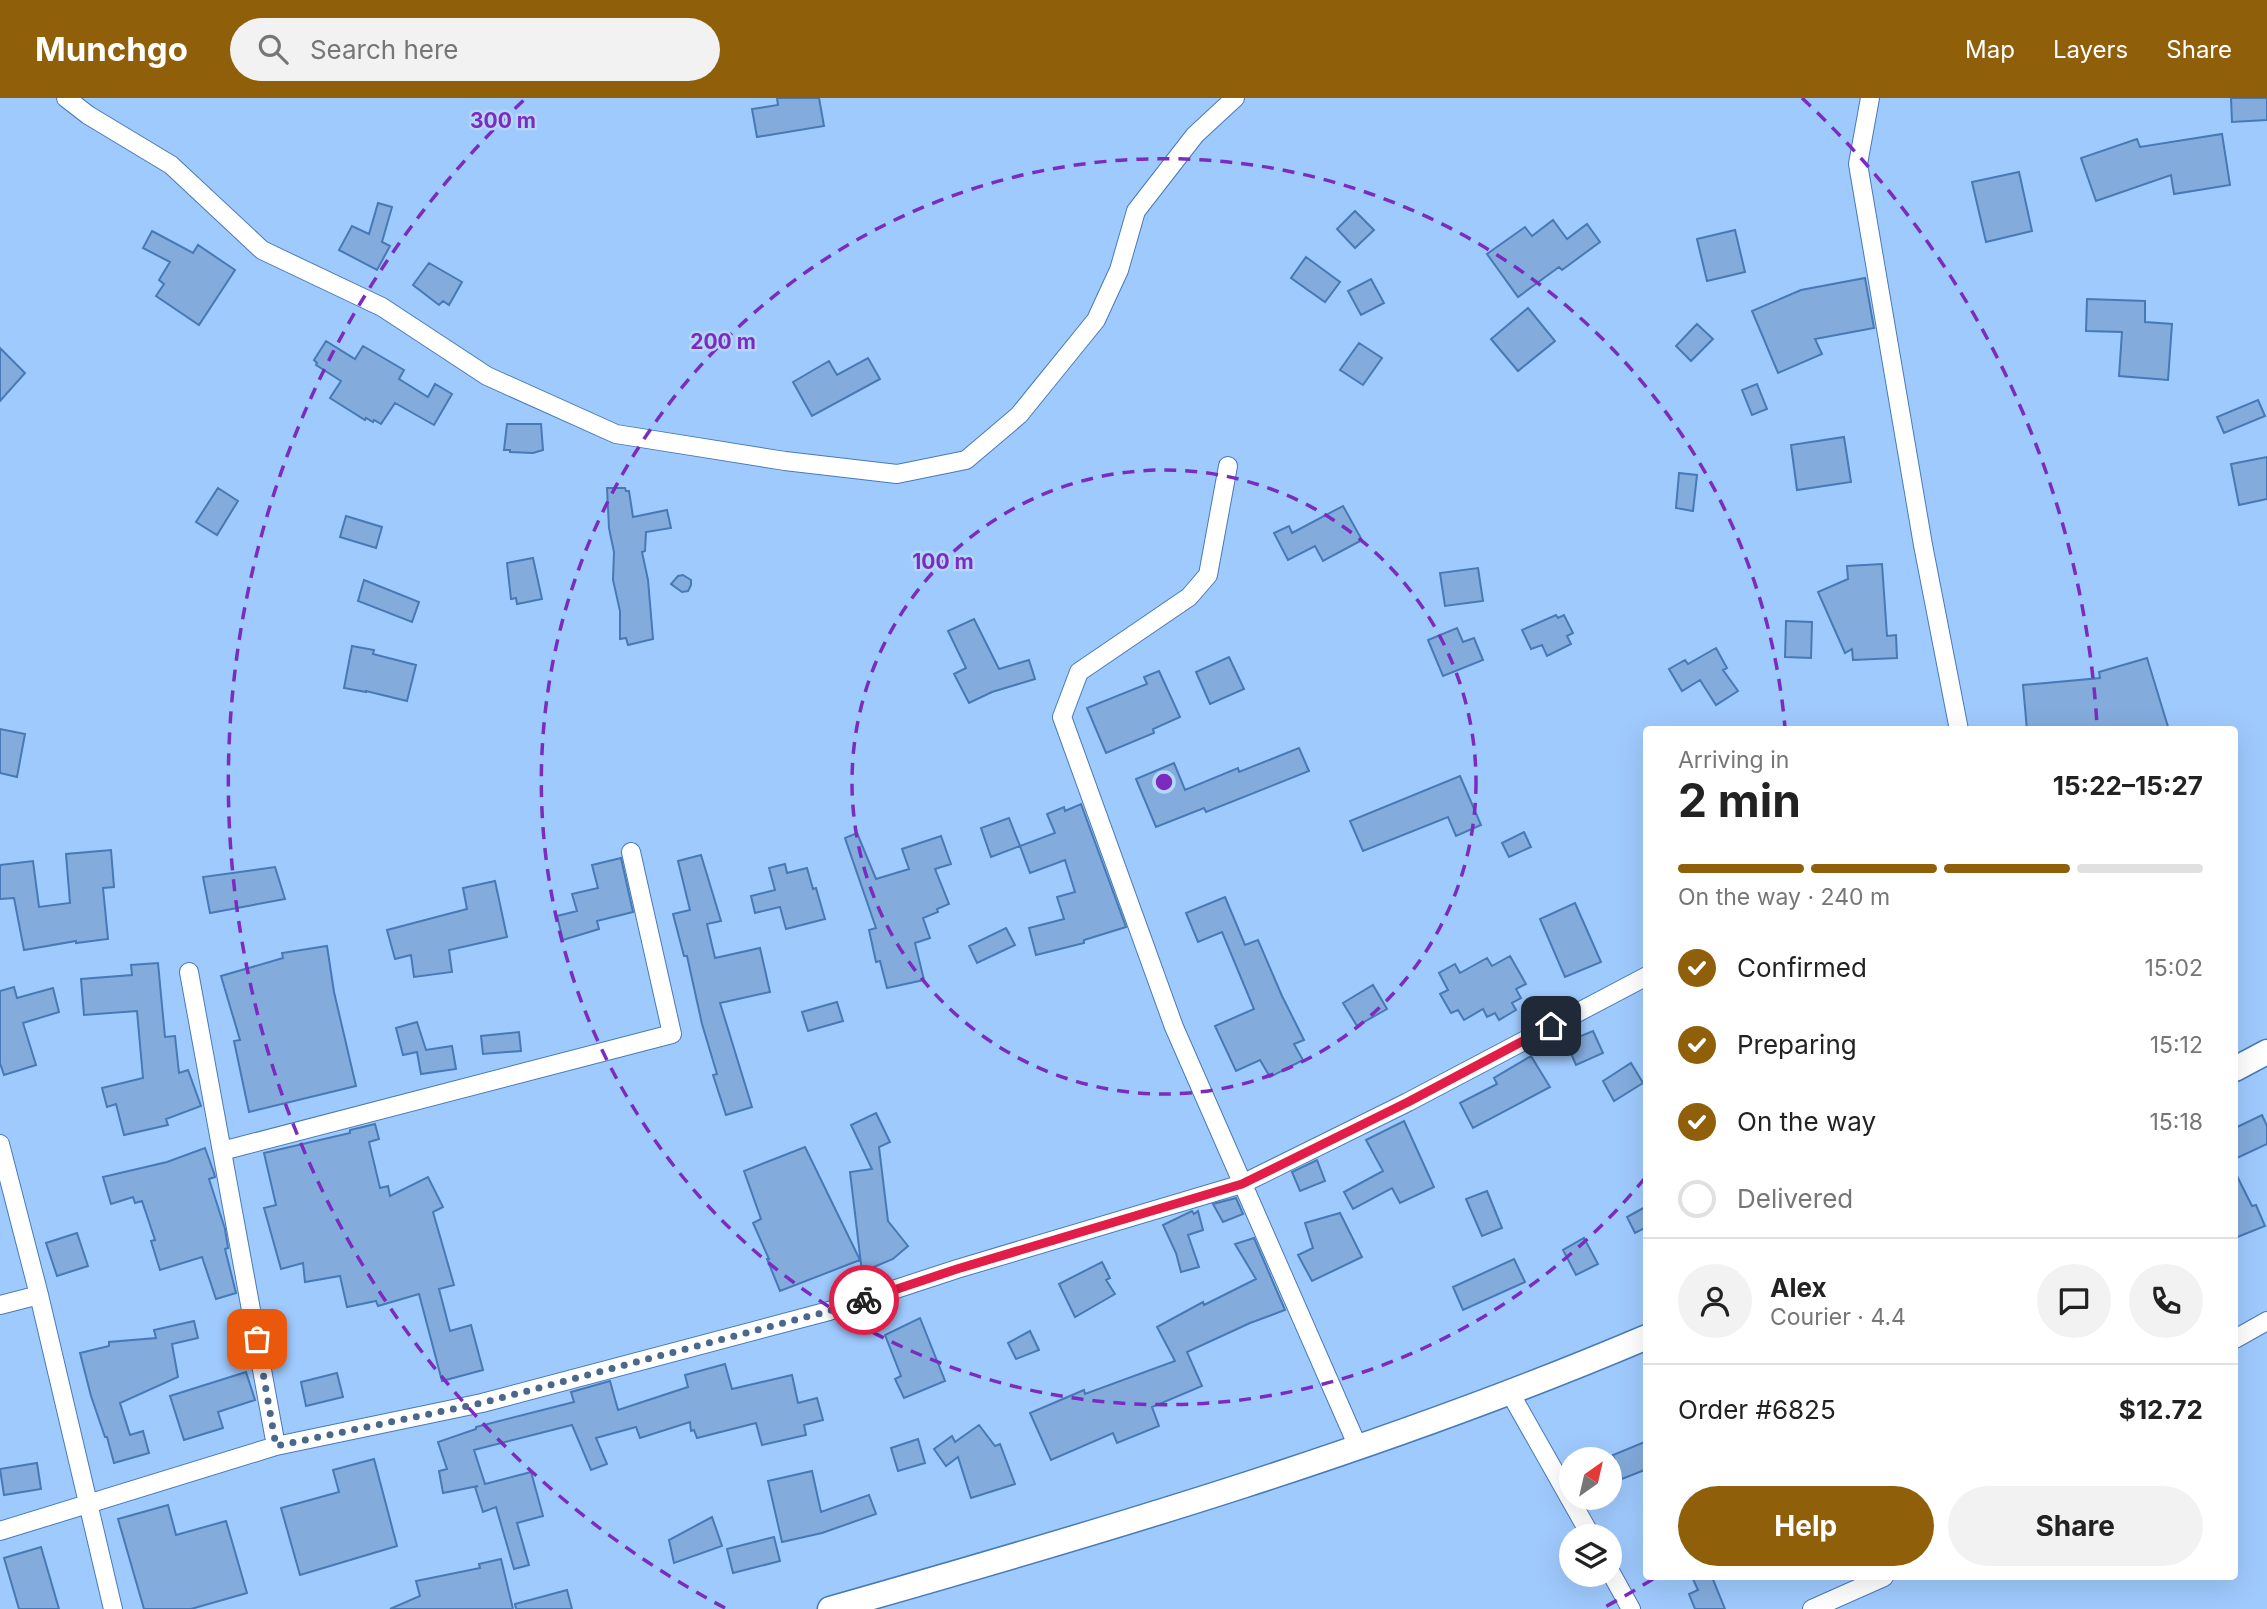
<!DOCTYPE html>
<meta charset="utf-8">
<style>
body{margin:0;font-family:Inter,sans-serif;background:#f2f2f2;color:#222;height:100vh;display:flex;flex-direction:column;font-size:26px;white-space:nowrap}
*{box-sizing:border-box;margin:0}
p{font-size:23px;color:#767676}
.icon{flex:none;width:38px;height:38px;fill:none;stroke:currentColor;stroke-width:2;stroke-linecap:round;stroke-linejoin:round}
.map{position:relative;flex:1;overflow:hidden}
.drawer{position:absolute;left:1643px;top:628px;width:595px;height:854px;display:flex;flex-direction:column;background:#fff;border-radius:7px;box-shadow:0 7px 28px #0002}
.drawer>*{flex:none}
.needle{width:46px;rotate:34deg}
.tools{position:absolute;left:1559px;top:1349px;display:grid;gap:14px}
.tools a{display:grid;place-items:center;width:63px;height:63px;border-radius:50%;background:#fff;box-shadow:0 7px 28px #0002;font-size:35px}
.pin{position:absolute;display:grid;place-items:center;width:60px;height:60px;color:#fff;margin:-30px;border-radius:14px;box-shadow:0 4px 10px #0006}
.courier{position:absolute;display:grid;place-items:center;width:70px;height:70px;margin:-35px;border:5px solid #e11d48;border-radius:50%;background:#fff;color:#222;box-shadow:0 2px 9px #0007}
.head em{font-style:normal;font-weight:700}
.head div{display:flex;flex-direction:column-reverse}
.head{display:flex;align-items:center;justify-content:space-between;height:119px;padding:0 35px}
h1{font-size:46px;font-weight:700;line-height:52px}
.bar{display:grid;grid-template-columns:repeat(4,1fr);gap:10px 7px;align-content:center;height:84px;padding:0 35px}
.bar i{height:9px;border-radius:5px;background:#e0e0e0}
.bar .current{background:#8f5f0a}
.bar p{grid-column:span 4}
.line{display:flex;align-items:center;gap:18px;padding:0 35px;border-top:2px solid #e0e0e0}
.line div{flex:1}
.round{display:grid;place-items:center;flex:none;width:74px;height:74px;border-radius:37px;background:#f2f2f2}
ol{padding:0 35px;list-style:none}
li{display:flex;align-items:center;gap:21px;height:77px}
li p{margin-inline-start:auto}
li .icon{padding:7px;border-radius:50%;background:#8f5f0a;color:#fff;stroke-width:4}
li:last-child{color:#767676}
li i{width:38px;height:38px;border:4px solid #e0e0e0;border-radius:50%}
.button{display:flex;gap:14px;margin-top:auto;padding:14px 35px}
.button a{flex:1;height:80px;border-radius:42px;background:#8f5f0a;color:#fff;font-size:28px;font-weight:700;line-height:80px;text-align:center}
.button a+a{background:#f2f2f2;color:#222}
header{display:flex;align-items:center;gap:42px;box-sizing:border-box;height:98px;padding:0 35px;background:#8f5f0a;color:#fff}
header strong{font-size:33px}
nav{display:flex;gap:38px;margin-inline-start:auto;font-size:24px}
.search{width:490px;height:63px;background:#f2f2f2;display:flex;align-items:center;gap:18px;box-sizing:border-box;padding:0 24px;border-radius:38px;color:#767676;font-size:26px}
.map>svg:first-child{display:block}
.building{fill:#83acdd;stroke:#4679b6;stroke-width:2}
.lines{fill:none;stroke-linecap:round;stroke-linejoin:round}
.minor-casing{stroke:#487ab7;stroke-width:20}
.secondary-casing{stroke:#487ab7;stroke-width:27}
.minor{stroke:#fff;stroke-width:18}
.secondary{stroke:#fff;stroke-width:24}
.done{stroke:#4a688b;stroke-width:7;stroke-dasharray:0 12.6}
.route{stroke:#e11d48;stroke-width:9}
.ring{fill:none;stroke:#7b2cbf;stroke-width:3.5;stroke-dasharray:12 9}
.centre{fill:#7b2cbf;stroke:#b6d6fe;stroke-width:3.5}
.ring-label{font-size:21px;text-anchor:middle;font-weight:bold;fill:#7b2cbf;stroke:#b6d6fe;stroke-width:5;stroke-linejoin:round;paint-order:stroke}
</style>
<header>
<strong>Munchgo</strong>
<div class="search"><svg class="icon" aria-label="search" viewBox="0 0 24 24"><circle cx="10" cy="10" r="6"/><path d="M15 15l6 6"/></svg>Search here</div>
<nav><a>Map</a><a>Layers</a><a>Share</a></nav>
</header>
<div class="map">
<svg width="2267" height="1511" viewBox="0 0 2267 1511">
<rect width="100%" height="100%" fill="#9fcafe"/>
<path class="building" d="M 777,0 L 819,0 L 824,28 L 757,39 L 752,11 L 778,7 Z
M 2231,0 L 2267,0 L 2267,22 L 2232,24 Z
M 2222,36 L 2230,87 L 2174,96 L 2171,77 L 2096,103 L 2081,60 L 2137,41 L 2140,49 Z
M 2019,74 L 2032,133 L 1986,144 L 1972,84 Z
M 378,105 L 392,109 L 382,144 L 390,148 L 377,172 L 339,152 L 352,128 L 369,136 Z
M 1355,113 L 1374,132 L 1355,150 L 1337,131 Z
M 1553,122 L 1567,141 L 1587,126 L 1600,144 L 1562,172 L 1559,169 L 1518,199 L 1487,156 L 1525,129 L 1532,138 Z
M 1735,132 L 1745,174 L 1707,183 L 1697,141 Z
M 152,133 L 193,155 L 198,147 L 235,172 L 199,227 L 156,198 L 164,186 L 159,182 L 170,164 L 143,150 Z
M 1306,159 L 1340,184 L 1325,204 L 1291,180 Z
M 429,165 L 462,184 L 449,207 L 443,203 L 439,207 L 413,187 Z
M 1865,180 L 1874,230 L 1815,241 L 1822,256 L 1778,275 L 1752,213 L 1801,192 Z
M 1371,181 L 1384,205 L 1361,217 L 1348,193 Z
M 2087,201 L 2145,203 L 2145,224 L 2172,226 L 2168,282 L 2119,278 L 2122,234 L 2086,233 Z
M 1528,210 L 1555,243 L 1518,273 L 1491,241 Z
M 1697,226 L 1713,241 L 1691,263 L 1676,248 Z
M 326,243 L 355,261 L 363,248 L 404,272 L 399,281 L 428,299 L 435,286 L 452,296 L 434,327 L 395,305 L 381,326 L 374,322 L 373,324 L 366,320 L 365,322 L 330,300 L 341,283 L 316,267 L 317,265 L 314,262 Z
M 1359,245 L 1382,260 L 1363,287 L 1340,272 Z
M 0,250 L 25,275 L 0,303 Z
M 868,260 L 880,281 L 812,318 L 793,284 L 829,263 L 837,277 Z
M 1757,286 L 1767,311 L 1752,317 L 1742,292 Z
M 2258,302 L 2265,318 L 2224,335 L 2217,319 Z
M 507,326 L 541,326 L 543,352 L 533,355 L 510,354 L 510,352 L 504,352 Z
M 1844,339 L 1851,384 L 1797,392 L 1791,347 Z
M 2267,359 L 2267,401 L 2239,407 L 2231,366 Z
M 1679,375 L 1697,377 L 1693,413 L 1676,410 Z
M 218,390 L 238,403 L 217,437 L 196,424 Z
M 607,390 L 625,390 L 626,393 L 629,393 L 633,419 L 667,412 L 671,430 L 646,434 L 645,453 L 642,454 L 648,482 L 653,541 L 628,547 L 626,540 L 620,541 L 620,513 L 613,482 L 614,454 L 609,430 Z
M 1343,408 L 1362,442 L 1323,463 L 1315,448 L 1288,462 L 1274,435 L 1289,428 L 1292,435 Z
M 346,418 L 382,429 L 376,450 L 340,439 Z
M 533,460 L 542,501 L 517,506 L 516,500 L 511,501 L 507,465 Z
M 1882,466 L 1887,538 L 1896,537 L 1897,560 L 1853,562 L 1852,551 L 1845,555 L 1818,494 L 1848,481 L 1847,468 Z
M 1478,470 L 1483,503 L 1445,508 L 1440,475 Z
M 683,477 L 691,482 L 691,487 L 688,493 L 682,494 L 671,486 L 678,478 Z
M 364,482 L 419,504 L 412,524 L 358,503 Z
M 1556,517 L 1558,520 L 1564,517 L 1573,535 L 1567,538 L 1571,546 L 1547,558 L 1542,547 L 1531,551 L 1522,532 Z
M 974,521 L 999,571 L 1029,562 L 1035,581 L 992,594 L 969,605 L 954,576 L 966,570 L 948,533 Z
M 1786,523 L 1812,524 L 1811,560 L 1785,559 Z
M 1457,530 L 1463,544 L 1474,540 L 1483,562 L 1443,578 L 1428,542 Z
M 352,548 L 374,552 L 373,556 L 416,567 L 407,603 L 366,593 L 366,594 L 344,590 Z
M 1716,550 L 1727,570 L 1723,572 L 1738,593 L 1716,607 L 1700,582 L 1682,593 L 1669,571 L 1685,562 L 1688,566 Z
M 1229,559 L 1244,591 L 1210,606 L 1196,574 Z
M 2147,560 L 2169,632 L 2027,632 L 2023,587 L 2100,580 L 2099,574 Z
M 1159,573 L 1180,619 L 1153,631 L 1154,635 L 1106,655 L 1087,610 L 1147,586 L 1144,579 Z
M 0,631 L 25,636 L 17,679 L 0,675 Z
M 1299,650 L 1309,673 L 1206,714 L 1204,710 L 1156,729 L 1136,681 L 1174,665 L 1185,692 L 1238,670 L 1239,674 Z
M 1460,678 L 1481,727 L 1456,738 L 1448,719 L 1363,753 L 1350,723 Z
M 1081,706 L 1126,829 L 1084,842 L 1084,845 L 1036,857 L 1029,830 L 1064,821 L 1057,799 L 1075,794 L 1065,762 L 1030,775 L 1020,748 L 1055,735 L 1047,716 L 1064,709 L 1065,713 Z
M 1009,720 L 1020,748 L 991,759 L 981,730 Z
M 1524,734 L 1531,749 L 1509,759 L 1502,745 Z
M 857,735 L 876,781 L 909,771 L 902,751 L 941,738 L 951,766 L 935,771 L 949,806 L 937,811 L 938,814 L 923,820 L 930,840 L 915,845 L 924,882 L 887,890 L 880,863 L 876,864 L 869,832 L 876,830 L 845,740 Z
M 111,752 L 114,789 L 103,790 L 108,841 L 76,845 L 76,843 L 24,852 L 14,800 L 0,801 L 0,767 L 33,763 L 39,809 L 70,805 L 66,756 Z
M 701,757 L 721,823 L 707,826 L 715,860 L 760,850 L 770,894 L 720,905 L 752,1009 L 726,1017 L 713,977 L 717,976 L 702,926 L 687,858 L 684,858 L 673,816 L 690,812 L 678,763 Z
M 621,760 L 633,814 L 597,823 L 599,831 L 563,842 L 557,818 L 577,813 L 572,796 L 598,790 L 592,767 Z
M 785,766 L 787,775 L 807,770 L 813,791 L 816,790 L 825,821 L 786,831 L 780,809 L 755,815 L 751,798 L 775,792 L 769,770 Z
M 275,769 L 285,801 L 210,815 L 203,779 Z
M 495,783 L 507,839 L 449,852 L 452,874 L 414,879 L 411,857 L 395,861 L 387,832 L 467,811 L 463,790 Z
M 1225,799 L 1245,847 L 1258,842 L 1282,898 L 1304,942 L 1294,946 L 1303,962 L 1270,979 L 1260,962 L 1236,973 L 1215,928 L 1254,911 L 1222,834 L 1198,844 L 1186,815 Z
M 1575,805 L 1601,864 L 1565,879 L 1540,821 Z
M 1006,830 L 1015,847 L 977,865 L 969,848 Z
M 327,848 L 334,894 L 356,988 L 249,1014 L 234,943 L 240,942 L 221,878 L 283,860 L 282,855 Z
M 1510,858 L 1526,886 L 1516,891 L 1521,900 L 1512,905 L 1516,912 L 1499,922 L 1495,915 L 1487,919 L 1483,911 L 1464,922 L 1458,912 L 1451,915 L 1440,896 L 1448,892 L 1439,875 L 1455,866 L 1460,875 L 1487,860 L 1492,868 Z
M 158,865 L 165,939 L 175,938 L 179,975 L 188,972 L 201,1008 L 166,1021 L 168,1027 L 124,1037 L 116,1006 L 107,1009 L 102,990 L 143,980 L 137,913 L 84,917 L 81,881 L 132,877 L 131,867 Z
M 1373,887 L 1387,911 L 1357,928 L 1343,905 Z
M 14,889 L 17,900 L 53,890 L 59,914 L 23,925 L 36,967 L 4,977 L 0,965 L 0,893 Z
M 837,904 L 843,923 L 808,933 L 802,914 Z
M 417,924 L 426,952 L 452,948 L 456,971 L 421,976 L 417,954 L 403,957 L 396,930 Z
M 1593,933 L 1603,955 L 1576,967 L 1566,944 Z
M 519,934 L 521,953 L 483,956 L 481,938 Z
M 1531,958 L 1550,989 L 1473,1030 L 1460,1005 L 1497,986 L 1494,980 Z
M 1631,965 L 1643,985 L 1614,1003 L 1603,983 Z
M 876,1015 L 890,1044 L 879,1049 L 888,1123 L 908,1148 L 893,1161 L 862,1174 L 850,1074 L 872,1071 L 851,1027 Z
M 2262,1017 L 2267,1028 L 2267,1046 L 2235,1061 L 2235,1030 Z
M 1404,1023 L 1434,1089 L 1400,1105 L 1392,1090 L 1353,1111 L 1344,1094 L 1383,1073 L 1366,1042 Z
M 375,1026 L 379,1041 L 369,1044 L 380,1090 L 388,1088 L 390,1098 L 428,1079 L 443,1109 L 433,1114 L 454,1187 L 439,1191 L 450,1233 L 471,1227 L 483,1272 L 442,1283 L 419,1196 L 378,1208 L 376,1203 L 347,1209 L 340,1178 L 305,1184 L 303,1165 L 281,1171 L 264,1110 L 276,1107 L 264,1055 L 350,1035 L 350,1032 Z
M 805,1049 L 860,1162 L 780,1193 L 767,1161 L 769,1161 L 753,1125 L 761,1121 L 744,1073 Z
M 205,1050 L 214,1075 L 215,1079 L 209,1081 L 225,1131 L 228,1150 L 225,1151 L 236,1195 L 216,1201 L 202,1159 L 160,1172 L 151,1143 L 155,1142 L 142,1103 L 135,1105 L 133,1099 L 111,1106 L 103,1079 L 167,1064 Z
M 1317,1062 L 1325,1083 L 1300,1093 L 1292,1074 Z
M 2235,1074 L 2252,1108 L 2256,1107 L 2265,1128 L 2235,1140 Z
M 1487,1093 L 1502,1130 L 1482,1138 L 1466,1101 Z
M 1236,1100 L 1243,1116 L 1223,1124 L 1213,1106 Z
M 1647,1108 L 1647,1129 L 1635,1135 L 1627,1119 Z
M 1192,1113 L 1194,1116 L 1198,1113 L 1203,1132 L 1188,1137 L 1199,1169 L 1181,1174 L 1176,1155 L 1163,1127 Z
M 1340,1115 L 1362,1159 L 1312,1183 L 1298,1157 L 1313,1150 L 1305,1125 Z
M 77,1135 L 88,1168 L 57,1178 L 46,1145 Z
M 1254,1140 L 1285,1212 L 1250,1225 L 1187,1254 L 1202,1288 L 1152,1309 L 1159,1328 L 1117,1345 L 1113,1335 L 1051,1362 L 1030,1315 L 1084,1292 L 1085,1296 L 1175,1263 L 1157,1229 L 1203,1204 L 1204,1207 L 1256,1181 L 1235,1146 Z
M 1584,1140 L 1598,1166 L 1576,1177 L 1563,1152 Z
M 1514,1161 L 1525,1184 L 1463,1212 L 1453,1189 Z
M 1102,1164 L 1110,1180 L 1106,1182 L 1115,1196 L 1075,1219 L 1059,1186 Z
M 920,1220 L 945,1283 L 904,1300 L 895,1281 L 901,1278 L 885,1237 Z
M 194,1223 L 198,1240 L 172,1246 L 178,1279 L 120,1305 L 130,1337 L 143,1333 L 149,1355 L 114,1365 L 107,1339 L 105,1339 L 91,1298 L 80,1255 L 109,1248 L 109,1244 L 156,1240 L 154,1232 Z
M 1030,1233 L 1039,1252 L 1016,1261 L 1008,1245 Z
M 725,1266 L 732,1291 L 792,1277 L 798,1305 L 817,1300 L 823,1322 L 804,1327 L 806,1337 L 762,1347 L 756,1325 L 697,1340 L 694,1332 L 691,1333 L 690,1324 L 640,1340 L 636,1329 L 596,1340 L 607,1366 L 591,1372 L 572,1327 L 474,1352 L 485,1386 L 531,1374 L 543,1418 L 517,1425 L 529,1467 L 514,1471 L 496,1409 L 483,1414 L 475,1389 L 478,1388 L 443,1395 L 439,1373 L 447,1371 L 438,1344 L 476,1331 L 476,1329 L 574,1304 L 571,1294 L 610,1283 L 618,1312 L 688,1289 L 685,1277 Z
M 246,1274 L 255,1302 L 218,1314 L 223,1330 L 184,1342 L 170,1298 Z
M 337,1275 L 343,1299 L 306,1308 L 301,1284 Z
M 979,1327 L 995,1348 L 1000,1346 L 1015,1386 L 971,1400 L 958,1359 L 946,1368 L 934,1351 L 952,1338 L 955,1344 Z
M 918,1341 L 925,1365 L 898,1373 L 891,1350 Z
M 1647,1343 L 1647,1371 L 1622,1381 L 1613,1357 Z
M 374,1361 L 397,1448 L 300,1477 L 281,1410 L 339,1394 L 333,1372 Z
M 37,1365 L 41,1391 L 4,1397 L 0,1371 Z
M 812,1373 L 821,1414 L 869,1397 L 876,1416 L 822,1435 L 782,1444 L 768,1383 Z
M 168,1407 L 176,1437 L 226,1423 L 247,1495 L 191,1511 L 144,1511 L 118,1421 Z
M 712,1419 L 722,1448 L 674,1465 L 669,1442 Z
M 774,1439 L 780,1463 L 733,1475 L 727,1451 Z
M 41,1449 L 59,1511 L 19,1511 L 4,1460 Z
M 501,1461 L 513,1511 L 390,1511 L 420,1498 L 416,1483 L 480,1470 L 479,1466 Z
M 1692,1479 L 1712,1479 L 1725,1511 L 1695,1511 L 1689,1496 L 1698,1492 Z
M 567,1492 L 572,1511 L 516,1511 L 515,1506 Z"/>
<g class="lines">
<g class="minor-casing">
<path id="minor" d="M 66,0 L 88,17 L 171,67 L 262,152 L 382,209 L 487,278 L 616,336 L 785,363 L 897,376 L 966,362 L 1019,317 L 1096,222 L 1119,172 L 1136,113 L 1195,37 L 1235,0
M 1870,0 L 1858,66 L 1923,447 L 1959,632
M 1228,368 L 1208,477 L 1189,499 L 1079,574 L 1062,619 L 1174,929 L 1358,1349
M 189,874 L 276,1348
M 0,1046 L 39,1197 L 113,1511
M 222,1053 L 672,936 L 631,754
M 0,1207 L 39,1197
M 2235,1241 L 2267,1223
M 1509,1293 L 1591,1438
M 0,1433 L 276,1348 L 482,1305 L 829,1213 L 957,1171 L 1242,1086 L 1408,1004 L 1647,878
M 1610,1473 L 1631,1511
M 1812,1511 L 1884,1479"/>
</g>
<g class="secondary-casing">
<path id="secondary" d="M 2235,971 L 2267,954
M 830,1511 C 1105,1433 1383,1351 1647,1239"/>
</g>
<use href="#minor" class="minor"/>
<use href="#secondary" class="secondary"/>
</g>
<g class="lines">
<path class="done" d="M 257,1241 L 276,1348 L 482,1305 L 829,1213 L 864,1202"/>
<path class="route" d="M 864,1202 L 957,1171 L 1242,1086 L 1408,1004 L 1551,928"/>
</g>
<g class="ring">
<circle cx="1164" cy="684" r="312"/>
<path d="M1645 1080A623 623 0 1 1 1785 630"/>
<path d="M1653 1481A935 935 0 0 1 1603 1510M725 1510A935 935 0 0 1 526 0M1802 0A935 935 0 0 1 2097 627"/>
</g>
<circle cx="1164" cy="684" r="10" class="centre"/>
<g class="ring-label">
<text x="503" y="30">300 m</text>
<text x="723" y="251">200 m</text>
<text x="943" y="471">100 m</text>
</g>
</svg>
<div class="tools">
<a><svg class="needle" viewBox="-14 -14 28 28"><path d="M0-13l5 13h-10z" fill="#e53935"/><path d="M0 13l5-13h-10z" fill="#767676"/></svg></a>
<a><svg class="icon" aria-label="layers" viewBox="0 0 24 24"><path d="M12 4l9 5-9 5-9-5zM3 14l9 5 9-5"/></svg></a>
</div>
<div class="pin" style="left:257px;top:1241px;background:#ea580c"><svg class="icon" aria-label="bag" viewBox="0 0 24 24"><path d="M5 8h14l-1 12H6zM9 8a3 3 0 0 1 6 0"/></svg></div>
<div class="pin" style="left:1551px;top:928px;background:#1f2937"><svg class="icon" aria-label="home" viewBox="0 0 24 24"><path d="M3 11l9-7 9 7M6 9v11h12V9"/></svg></div>
<div class="courier" style="left:864px;top:1202px"><svg class="icon" aria-label="bike" viewBox="0 0 24 24"><circle cx="6" cy="16" r="4"/><circle cx="18" cy="16" r="4"/><path d="M6 16l4-8h5l3 8M10 8l3 8H6M13 5h3"/></svg></div>
<section class="drawer">
<div class="head"><div><h1>2 min</h1><p>Arriving in</p></div><em>15:22–15:27</em></div>
<div class="bar"><i class="current"></i><i class="current"></i><i class="current"></i><i></i><p>On the way · 240 m</p></div>
<ol>
<li><svg class="icon" aria-label="check" viewBox="0 0 24 24"><path d="M5 12l5 5 9-10"/></svg>Confirmed<p>15:02</p></li>
<li><svg class="icon" aria-label="check" viewBox="0 0 24 24"><path d="M5 12l5 5 9-10"/></svg>Preparing<p>15:12</p></li>
<li><svg class="icon" aria-label="check" viewBox="0 0 24 24"><path d="M5 12l5 5 9-10"/></svg>On the way<p>15:18</p></li>
<li><i></i>Delivered</li>
</ol>
<div class="line" style="height:126px"><a class="round"><svg class="icon" aria-label="person" viewBox="0 0 24 24"><circle cx="12" cy="8" r="4"/><path d="M4 21q1-7 8-7t8 7"/></svg></a><div><b>Alex</b><p>Courier · 4.4</p></div><a class="round"><svg class="icon" aria-label="chat" viewBox="0 0 24 24"><path d="M4 5h16v11H9l-5 4z"/></svg></a><a class="round"><svg class="icon" aria-label="phone" viewBox="0 0 24 24"><path d="M5 4h4l2 5-3 2q2 4 5 5l2-3 5 2v4C11 20 4 13 5 4z"/></svg></a></div>
<div class="line" style="height:91px"><div>Order #6825</div><b>$12.72</b></div>
<div class="button"><a>Help</a><a>Share</a></div>
</section>
</div>
